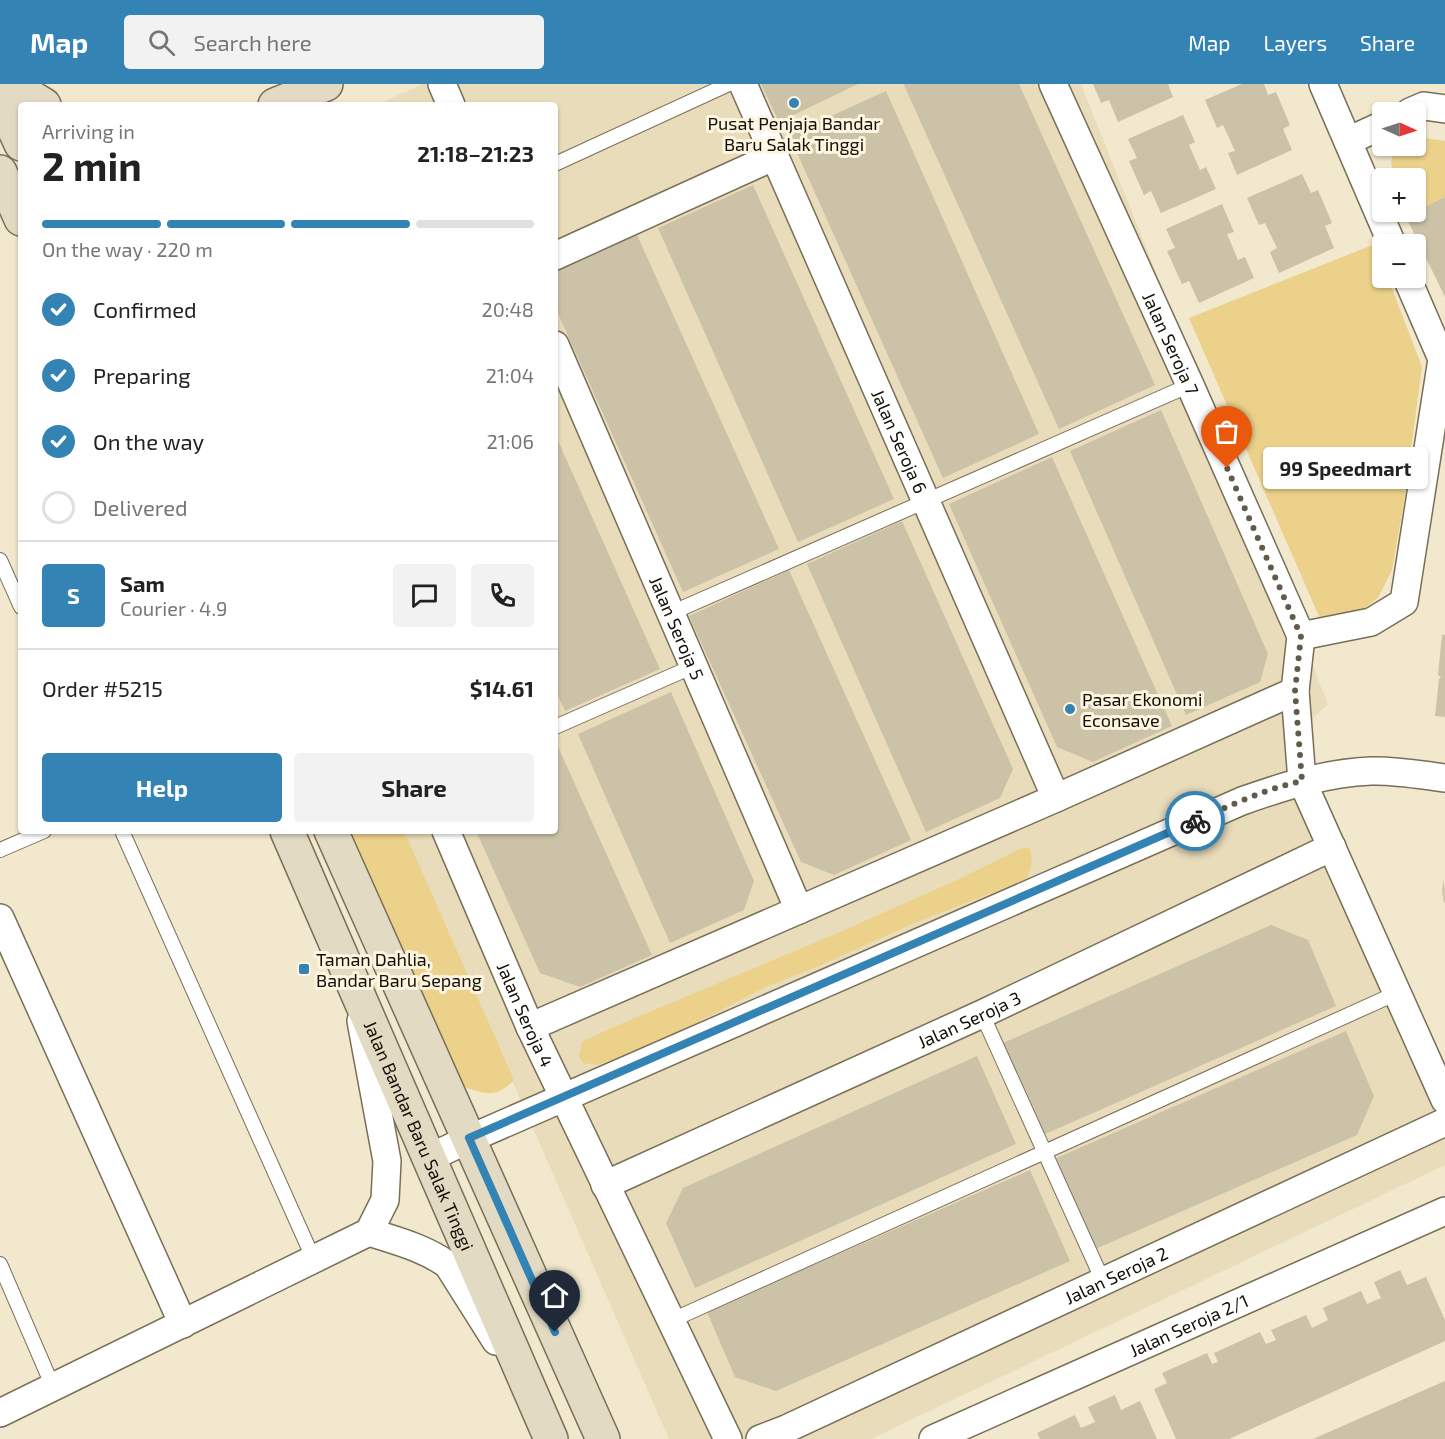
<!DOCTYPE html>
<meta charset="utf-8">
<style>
body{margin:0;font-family:"Exo 2",sans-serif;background:#f2f2f2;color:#222;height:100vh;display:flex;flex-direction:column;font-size:22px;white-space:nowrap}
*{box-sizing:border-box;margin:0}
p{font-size:20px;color:#767676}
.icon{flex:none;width:33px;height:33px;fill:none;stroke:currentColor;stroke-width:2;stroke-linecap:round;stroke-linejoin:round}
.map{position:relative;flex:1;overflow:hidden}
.side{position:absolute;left:18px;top:18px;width:540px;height:732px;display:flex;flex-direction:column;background:#fff;border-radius:6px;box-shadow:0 2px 4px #0004}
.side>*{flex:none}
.needle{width:39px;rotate:93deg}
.controls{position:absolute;left:1372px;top:18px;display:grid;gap:12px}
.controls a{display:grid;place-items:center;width:54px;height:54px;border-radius:6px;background:#fff;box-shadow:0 2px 4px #0004;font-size:30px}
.pin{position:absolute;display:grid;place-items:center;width:51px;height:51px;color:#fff;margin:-62px -26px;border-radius:50% 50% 50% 0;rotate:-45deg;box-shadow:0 0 6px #0007}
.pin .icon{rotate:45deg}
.courier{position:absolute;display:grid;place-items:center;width:60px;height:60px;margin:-30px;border:4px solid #3383b4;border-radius:50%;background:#fff;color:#222;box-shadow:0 2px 8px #0007}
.bubble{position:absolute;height:42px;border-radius:6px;background:#fff;box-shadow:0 2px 4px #0004;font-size:20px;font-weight:700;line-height:42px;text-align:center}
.summary em{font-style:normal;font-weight:700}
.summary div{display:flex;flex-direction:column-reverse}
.summary{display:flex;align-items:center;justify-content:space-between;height:102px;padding:0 24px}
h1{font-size:39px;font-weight:700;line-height:45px}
.bar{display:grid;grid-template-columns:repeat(4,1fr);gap:9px 6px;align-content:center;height:72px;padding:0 24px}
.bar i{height:8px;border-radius:4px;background:#e0e0e0}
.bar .on{background:#3383b4}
.bar p{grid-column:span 4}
.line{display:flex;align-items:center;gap:15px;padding:0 24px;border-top:2px solid #e0e0e0}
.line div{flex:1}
.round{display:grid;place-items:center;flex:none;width:63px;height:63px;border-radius:6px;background:#f2f2f2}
ol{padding:0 24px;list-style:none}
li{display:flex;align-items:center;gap:18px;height:66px}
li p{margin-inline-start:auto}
li .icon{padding:6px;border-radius:50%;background:#3383b4;color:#fff;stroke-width:4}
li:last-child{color:#767676}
li i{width:33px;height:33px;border:3px solid #e0e0e0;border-radius:50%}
.cta{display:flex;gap:12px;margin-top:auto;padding:12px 24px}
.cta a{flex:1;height:69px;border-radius:6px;background:#3383b4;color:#fff;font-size:24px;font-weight:700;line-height:69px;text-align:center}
.cta a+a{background:#f2f2f2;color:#222}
header{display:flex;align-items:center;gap:36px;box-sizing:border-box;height:84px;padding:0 30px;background:#3383b4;color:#fff}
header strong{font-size:28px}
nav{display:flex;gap:33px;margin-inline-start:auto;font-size:21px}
.search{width:420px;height:54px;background:#f2f2f2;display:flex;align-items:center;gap:15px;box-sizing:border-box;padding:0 21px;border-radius:6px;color:#767676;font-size:22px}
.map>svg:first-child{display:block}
.built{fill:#e9dcbb}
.green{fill:#ebd18a}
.building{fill:#cbc2a8}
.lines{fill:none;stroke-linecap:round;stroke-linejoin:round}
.lane-casing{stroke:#786f57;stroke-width:16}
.street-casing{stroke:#786f57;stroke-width:30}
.secondary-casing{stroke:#786f57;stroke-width:36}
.lane{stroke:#fff;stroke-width:14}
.street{stroke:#fff;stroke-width:27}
.secondary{stroke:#e3dac3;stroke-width:33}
.done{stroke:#615b4c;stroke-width:6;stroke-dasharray:0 10.8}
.route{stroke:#3383b4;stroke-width:8}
.poi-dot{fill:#3383b4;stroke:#fdf5e0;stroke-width:2}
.labels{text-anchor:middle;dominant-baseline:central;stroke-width:6;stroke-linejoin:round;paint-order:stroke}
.poi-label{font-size:18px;fill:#130f06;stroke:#fdf5e0;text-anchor:start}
.street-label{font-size:18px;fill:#130f06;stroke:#fdf5e0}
</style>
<header>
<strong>Map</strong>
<div class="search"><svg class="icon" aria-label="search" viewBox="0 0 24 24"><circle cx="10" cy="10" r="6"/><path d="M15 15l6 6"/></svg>Search here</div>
<nav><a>Map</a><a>Layers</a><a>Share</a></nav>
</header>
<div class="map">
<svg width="1445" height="1355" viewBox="0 0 1445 1355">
<rect width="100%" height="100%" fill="#f2e8cd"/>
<path class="built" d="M 423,0 L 1081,0 L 1328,620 L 1285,660 L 1445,1057 L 1445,1081 L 871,1355 L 669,1355 L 403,747 L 555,747 L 555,21 L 376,21 Z"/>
<path class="green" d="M 1417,53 L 1445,57 L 1445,208 L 1409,128 L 1416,128 L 1416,94 L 1395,94 L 1391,79 L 1393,68 L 1404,62 L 1416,62 Z
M 1375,160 L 1383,180 L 1383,194 L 1388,194 L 1422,283 L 1404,418 L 1392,486 L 1378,514 L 1359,528 L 1321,537 L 1189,234 Z
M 347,747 L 404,747 L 514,996 C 496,1015 484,1010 462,1002 Z
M 1022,764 L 1029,764 C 1034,774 1031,785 1027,795 L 912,840 L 819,882 L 766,903 L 678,948 L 629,969 L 598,981 L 583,979 L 579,972 L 582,958 L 609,945 L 833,851 L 957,796 Z"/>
<path class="building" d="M 761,0 L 858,0 L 779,38 Z
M 905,0 L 1019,0 L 1155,301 L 1059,345 L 904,1 Z
M 1093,0 L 1168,0 L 1173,13 L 1118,38 L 1109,16 L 1101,19 Z
M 1242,0 L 1264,0 L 1268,11 L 1276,8 L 1290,41 L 1283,45 L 1292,66 L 1237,91 L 1228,69 L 1235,67 L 1223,41 L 1217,44 L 1205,16 Z
M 886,7 L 1039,350 L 943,394 L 789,51 Z
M 1183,31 L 1195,58 L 1189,61 L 1200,86 L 1206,83 L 1216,105 L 1161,129 L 1151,107 L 1144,111 L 1129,77 L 1137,74 L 1128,55 Z
M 1302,90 L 1311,109 L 1318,106 L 1332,139 L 1325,142 L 1334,164 L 1279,189 L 1270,168 L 1277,164 L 1265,139 L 1259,141 L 1247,114 Z
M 753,101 L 894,415 L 798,458 L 658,144 Z
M 1445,113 L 1445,213 L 1406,133 Z
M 1222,120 L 1234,148 L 1227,150 L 1238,176 L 1245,173 L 1254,194 L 1199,219 L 1189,197 L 1182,200 L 1167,167 L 1175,164 L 1166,145 Z
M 637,151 L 779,465 L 683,508 L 555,223 L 555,188 Z
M 1161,326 L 1268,570 L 1260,598 L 1186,631 L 1070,367 Z
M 555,350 L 660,585 L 565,627 L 555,605 Z
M 1052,373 L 1172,642 L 1093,678 L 1057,663 L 949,420 Z
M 902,437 L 1013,685 L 1000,714 L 926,748 L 807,480 Z
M 789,486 L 911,756 L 834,791 L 801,778 L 689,532 Z
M 1442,551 L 1445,551 L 1445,633 L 1435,632 L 1439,595 L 1441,593 L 1438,591 Z
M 671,608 L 754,797 L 744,826 L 670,859 L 578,650 Z
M 555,656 L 652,871 L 580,903 L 540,889 L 476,747 L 555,747 Z
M 1444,795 L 1445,819 L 1444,819 L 1442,806 Z
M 1271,841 L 1308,856 L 1336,922 L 1043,1051 L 1003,959 Z
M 1346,947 L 1374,1012 L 1357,1051 L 1091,1167 L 1052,1076 Z
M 977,972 L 1016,1060 L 695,1204 L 666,1139 L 683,1104 Z
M 1030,1086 L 1070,1177 L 776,1307 L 735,1293 L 707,1228 Z
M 1400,1186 L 1407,1201 L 1426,1193 L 1445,1236 L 1445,1257 L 1229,1355 L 1176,1355 L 1154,1305 L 1167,1299 L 1162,1289 L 1207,1269 L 1212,1280 L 1218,1278 L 1214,1269 L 1260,1248 L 1266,1260 L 1276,1256 L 1271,1246 L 1306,1231 L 1312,1244 L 1328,1236 L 1323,1224 L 1361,1207 L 1367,1220 L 1381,1214 L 1374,1198 Z
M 1445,1297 L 1445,1355 L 1313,1355 Z
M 1115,1311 L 1121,1326 L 1140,1317 L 1157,1355 L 1040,1355 L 1037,1349 L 1075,1331 L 1081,1344 L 1095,1338 L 1088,1323 Z"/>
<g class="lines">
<g class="lane-casing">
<path id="lane" d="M 555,80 L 729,0
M 0,476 L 21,523
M 671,529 L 1190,301
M 555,643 L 694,582
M 122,747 L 314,1176
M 0,766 L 44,747
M 982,930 L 1103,1197
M 0,1180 L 53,1303
M 670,1237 L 1397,909"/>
</g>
<g class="street-casing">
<g id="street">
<path d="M 442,0 L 451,21"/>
<path id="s1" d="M 743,0 L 1056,714"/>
<path id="s2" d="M 1053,0 L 1190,301 L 1301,552 L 1295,607 L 1302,697 L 1445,1016"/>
<path d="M 1323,0 L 1392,160"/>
<path d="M 1410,28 L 1424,22 L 1445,25"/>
<path d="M 1348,57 L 1383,41"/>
<path d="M 555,172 L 775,72"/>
<path id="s3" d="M 555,261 L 799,826"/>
<path d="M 1301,552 L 1371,538 L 1404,518 L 1442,275 L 1407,194"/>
<path id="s4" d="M 446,747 L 530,943 L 728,1355"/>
<path d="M 0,834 L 183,1240"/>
<path d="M 530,943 L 1056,714 L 1295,607"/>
<path d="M 429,1074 L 469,1055 L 1242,717 C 1284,702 1326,689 1371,687 C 1395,686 1421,691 1445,694"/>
<path id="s5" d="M 605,1101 L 982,930 L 1332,763"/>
<path d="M 369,1148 C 397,1157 425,1164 448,1181 L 496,1257"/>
<path d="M 0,1329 L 369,1148 L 385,1116 L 387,1077 L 361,937"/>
<path id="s6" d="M 760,1355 L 786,1345 L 1445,1038"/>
<path id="s7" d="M 933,1355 L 1445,1127"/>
</g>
</g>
<g class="secondary-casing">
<g id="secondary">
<path d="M 15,0 L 21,7 L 44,21"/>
<path d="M 0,14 L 21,60"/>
<path d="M 275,21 L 326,0"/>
<path d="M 0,88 L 21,135"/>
<path id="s8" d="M 287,747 L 551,1355"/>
<path d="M 331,747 L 603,1355"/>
</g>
</g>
<use href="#lane" class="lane"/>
<use href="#street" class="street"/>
<use href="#secondary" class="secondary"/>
</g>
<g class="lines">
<path class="done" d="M 1195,737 C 1229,722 1265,705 1302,697 L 1295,607 L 1301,552 L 1227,384"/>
<path class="route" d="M 555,1248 L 469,1054 L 1195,737"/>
</g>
<g class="poi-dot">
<circle cx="794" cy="19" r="6"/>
<circle cx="1070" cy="625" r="6"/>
<rect x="298" y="879" width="12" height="12" rx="3"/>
</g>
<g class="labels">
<g class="poi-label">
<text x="794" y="39" text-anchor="middle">Pusat Penjaja Bandar<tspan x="794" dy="21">Baru Salak Tinggi</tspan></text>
<text x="1082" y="615">Pasar Ekonomi<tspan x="1082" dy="21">Econsave</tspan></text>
<text x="316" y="875">Taman Dahlia,<tspan x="316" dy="21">Bandar Baru Sepang</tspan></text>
</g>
<g class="street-label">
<text stroke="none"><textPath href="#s2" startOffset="285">Jalan Seroja 7</textPath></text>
<text stroke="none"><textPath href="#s1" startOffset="390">Jalan Seroja 6</textPath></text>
<text stroke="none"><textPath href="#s3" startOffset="308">Jalan Seroja 5</textPath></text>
<text stroke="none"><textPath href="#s4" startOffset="200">Jalan Seroja 4</textPath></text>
<text stroke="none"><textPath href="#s5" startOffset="400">Jalan Seroja 3</textPath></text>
<text stroke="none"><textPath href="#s8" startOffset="332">Jalan Bandar Baru Salak Tinggi</textPath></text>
<text stroke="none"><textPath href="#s6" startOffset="392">Jalan Seroja 2</textPath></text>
<text stroke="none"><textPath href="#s7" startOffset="280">Jalan Seroja 2/1</textPath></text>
</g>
</g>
</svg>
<div class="controls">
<a><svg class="needle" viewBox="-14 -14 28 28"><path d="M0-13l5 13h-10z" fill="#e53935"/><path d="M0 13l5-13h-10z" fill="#767676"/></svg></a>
<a>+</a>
<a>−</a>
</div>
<div class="pin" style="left:1227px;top:384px;background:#ea580c"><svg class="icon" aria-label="bag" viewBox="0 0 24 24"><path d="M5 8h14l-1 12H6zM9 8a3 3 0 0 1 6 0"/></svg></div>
<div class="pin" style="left:555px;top:1248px;background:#1f2937"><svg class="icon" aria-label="home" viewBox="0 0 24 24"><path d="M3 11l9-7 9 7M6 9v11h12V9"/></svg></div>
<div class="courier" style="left:1195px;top:737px"><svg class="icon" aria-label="bike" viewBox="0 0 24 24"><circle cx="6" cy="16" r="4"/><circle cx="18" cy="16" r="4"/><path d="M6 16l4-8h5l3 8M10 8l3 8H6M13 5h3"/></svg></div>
<div class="bubble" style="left:1263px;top:363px;width:165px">99 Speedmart</div>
<section class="side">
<div class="summary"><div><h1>2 min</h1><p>Arriving in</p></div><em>21:18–21:23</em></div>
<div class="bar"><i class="on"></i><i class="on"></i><i class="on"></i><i></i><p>On the way · 220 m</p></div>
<ol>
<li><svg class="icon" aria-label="check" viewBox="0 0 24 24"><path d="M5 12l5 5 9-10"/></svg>Confirmed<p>20:48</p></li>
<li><svg class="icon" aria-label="check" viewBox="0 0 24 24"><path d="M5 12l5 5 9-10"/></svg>Preparing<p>21:04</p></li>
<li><svg class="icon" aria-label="check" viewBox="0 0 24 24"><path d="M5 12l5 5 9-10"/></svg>On the way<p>21:06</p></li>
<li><i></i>Delivered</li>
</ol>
<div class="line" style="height:108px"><b class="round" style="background:#3383b4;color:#fff">S</b><div><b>Sam</b><p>Courier · 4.9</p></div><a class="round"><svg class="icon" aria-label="chat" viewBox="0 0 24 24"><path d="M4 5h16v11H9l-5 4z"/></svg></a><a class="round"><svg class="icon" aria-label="phone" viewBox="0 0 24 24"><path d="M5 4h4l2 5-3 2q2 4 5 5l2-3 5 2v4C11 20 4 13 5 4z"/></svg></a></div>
<div class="line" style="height:78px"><div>Order #5215</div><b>$14.61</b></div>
<div class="cta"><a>Help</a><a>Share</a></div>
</section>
</div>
